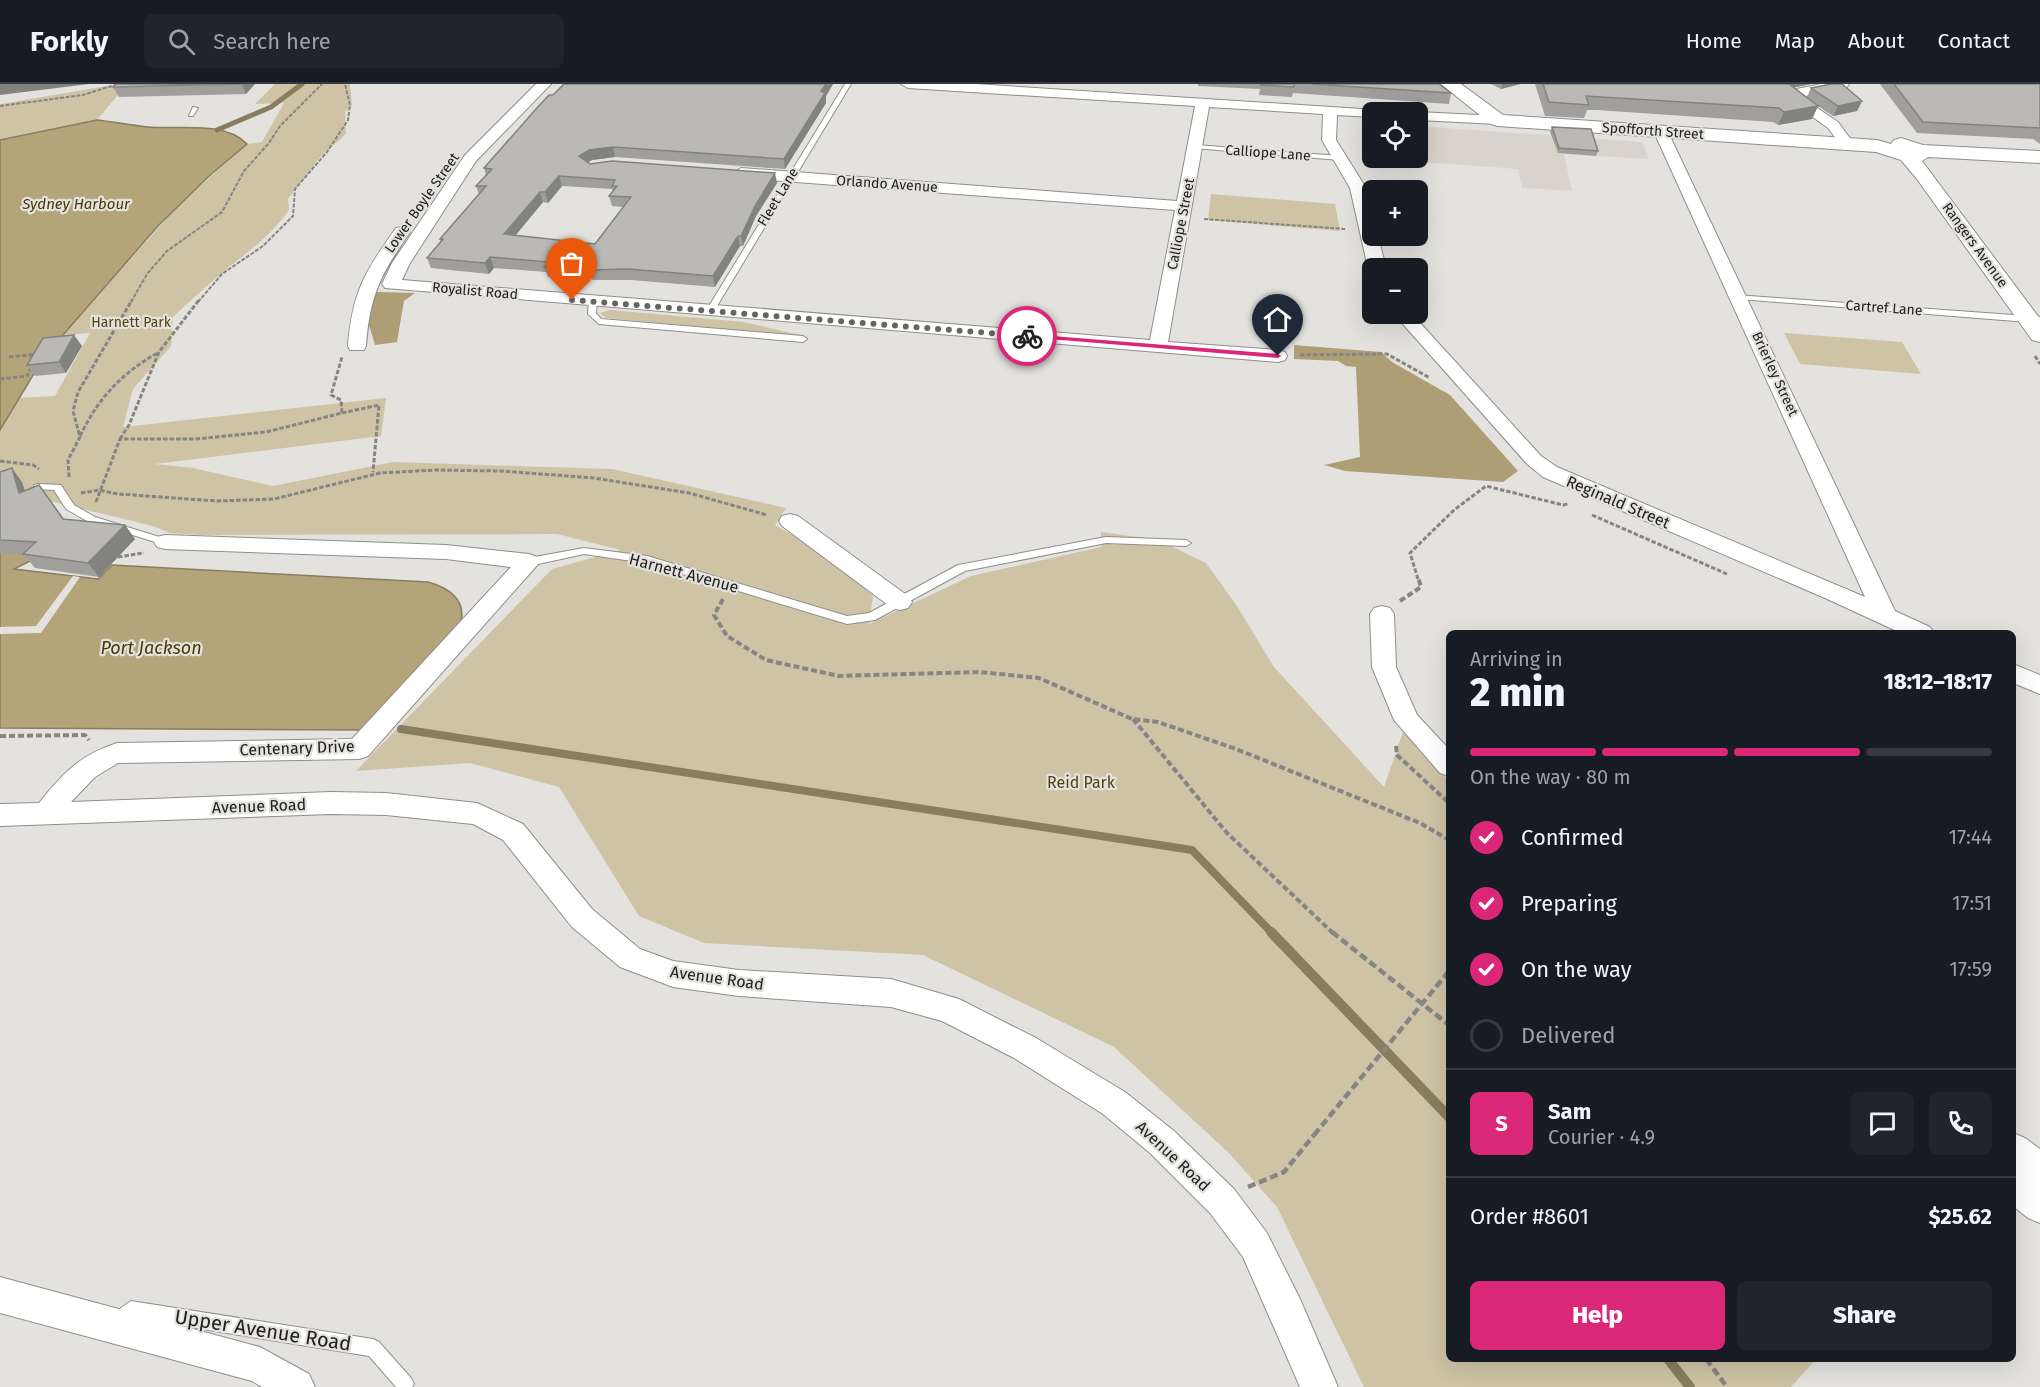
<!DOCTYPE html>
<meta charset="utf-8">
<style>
body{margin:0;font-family:"Fira Sans",sans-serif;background:#20242c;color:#f1f3f6;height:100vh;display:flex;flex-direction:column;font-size:22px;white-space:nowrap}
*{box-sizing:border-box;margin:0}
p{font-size:20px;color:#9ea1a6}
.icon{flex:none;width:33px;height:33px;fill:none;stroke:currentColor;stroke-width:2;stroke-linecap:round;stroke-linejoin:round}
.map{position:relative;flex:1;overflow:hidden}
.drawer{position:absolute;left:1446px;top:546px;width:570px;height:732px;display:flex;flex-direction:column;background:#171b24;border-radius:9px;box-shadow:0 6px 24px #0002}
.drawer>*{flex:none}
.controls{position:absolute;left:1362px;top:18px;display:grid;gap:12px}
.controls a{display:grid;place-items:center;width:66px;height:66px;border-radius:9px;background:#171b24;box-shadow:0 6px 24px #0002;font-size:30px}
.pin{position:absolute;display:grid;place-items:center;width:51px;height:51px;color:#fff;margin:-62px -26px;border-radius:50% 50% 50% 0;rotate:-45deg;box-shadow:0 0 6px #0007}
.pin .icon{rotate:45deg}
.courier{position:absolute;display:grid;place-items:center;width:60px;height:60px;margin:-30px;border:4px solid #db2777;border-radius:50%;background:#fff;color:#222;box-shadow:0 2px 8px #0007}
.summary em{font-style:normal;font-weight:800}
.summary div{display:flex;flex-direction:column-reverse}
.summary{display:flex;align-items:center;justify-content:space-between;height:102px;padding:0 24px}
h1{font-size:39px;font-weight:800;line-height:45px}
.bar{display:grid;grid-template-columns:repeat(4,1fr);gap:9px 6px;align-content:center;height:72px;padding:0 24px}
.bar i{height:8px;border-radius:4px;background:#363941}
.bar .selected{background:#db2777}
.bar p{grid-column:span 4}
.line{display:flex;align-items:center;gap:15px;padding:0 24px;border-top:2px solid #363941}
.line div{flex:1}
.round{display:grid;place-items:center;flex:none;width:63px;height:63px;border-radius:9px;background:#20242c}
ol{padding:0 24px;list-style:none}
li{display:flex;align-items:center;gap:18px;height:66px}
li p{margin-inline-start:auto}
li .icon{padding:6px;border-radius:50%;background:#db2777;color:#fff;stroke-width:4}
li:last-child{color:#9ea1a6}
li i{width:33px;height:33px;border:3px solid #363941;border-radius:50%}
.action{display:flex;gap:12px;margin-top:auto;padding:12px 24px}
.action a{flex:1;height:69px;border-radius:9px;background:#db2777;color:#fff;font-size:24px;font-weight:800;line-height:69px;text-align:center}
.action a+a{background:#20242c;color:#f1f3f6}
header{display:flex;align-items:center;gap:36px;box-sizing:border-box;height:84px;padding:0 30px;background:#171b24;border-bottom:2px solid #363941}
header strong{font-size:28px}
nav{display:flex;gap:33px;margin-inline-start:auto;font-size:21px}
.search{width:420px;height:54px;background:#20242c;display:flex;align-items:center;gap:15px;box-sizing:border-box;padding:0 21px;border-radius:9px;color:#9ea1a6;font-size:22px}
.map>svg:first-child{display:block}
.built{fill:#d8d4cb}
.green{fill:#cec3a5}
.forest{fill:#ae9e75}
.water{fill:#b4a47a;stroke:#887d5f;stroke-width:1.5}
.pier{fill:#e3e2de}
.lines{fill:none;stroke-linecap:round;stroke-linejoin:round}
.stream-far2{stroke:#887d5f;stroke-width:5}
.stream-far1{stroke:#887d5f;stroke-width:8}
.stream{stroke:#887d5f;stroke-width:10}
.lane-casing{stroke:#8f8e8b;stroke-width:2}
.street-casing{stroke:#8f8e8b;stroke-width:2}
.secondary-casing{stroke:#8f8e8b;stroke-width:2}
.path-far3{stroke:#868582;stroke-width:2;stroke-dasharray:4 1.5;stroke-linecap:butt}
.path-far2{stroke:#868582;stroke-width:3;stroke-dasharray:4.5 2;stroke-linecap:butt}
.path-far1{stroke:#868582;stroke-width:4;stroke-dasharray:6 3;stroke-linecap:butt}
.path{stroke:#868582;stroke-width:4.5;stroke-dasharray:8 4;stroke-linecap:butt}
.lane{fill:#fff;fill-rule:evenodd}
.street{fill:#fff;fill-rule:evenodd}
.secondary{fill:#fff;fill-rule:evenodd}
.path-bridge{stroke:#868582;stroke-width:4.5;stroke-dasharray:8 4;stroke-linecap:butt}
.wall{fill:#a09f9d;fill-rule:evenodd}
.shaded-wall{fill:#82827f}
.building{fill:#bab9b6;stroke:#82827f;stroke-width:1.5;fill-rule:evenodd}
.route{fill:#db2777}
.done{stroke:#666562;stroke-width:6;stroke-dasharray:0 10.8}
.labels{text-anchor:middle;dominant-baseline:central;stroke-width:4.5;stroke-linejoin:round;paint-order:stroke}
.far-street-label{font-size:14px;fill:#222120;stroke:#e3e2de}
.far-park-label{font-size:14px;fill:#55430e;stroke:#e3e2de}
.far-water-label{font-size:15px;font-style:italic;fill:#4a3800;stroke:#e3e2de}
.street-label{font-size:16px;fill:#222120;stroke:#e3e2de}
.park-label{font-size:16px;fill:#55430e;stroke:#e3e2de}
.water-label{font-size:18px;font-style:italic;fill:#4a3800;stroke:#e3e2de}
.near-street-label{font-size:20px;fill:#222120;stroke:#e3e2de}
</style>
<header>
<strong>Forkly</strong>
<div class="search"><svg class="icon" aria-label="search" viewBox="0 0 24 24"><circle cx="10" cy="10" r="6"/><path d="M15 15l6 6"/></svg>Search here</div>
<nav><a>Home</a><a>Map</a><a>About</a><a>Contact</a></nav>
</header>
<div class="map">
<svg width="2040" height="1303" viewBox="0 0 2040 1303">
<rect width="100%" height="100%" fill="#e3e2de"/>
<path class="built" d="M 1418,42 L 1642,58 L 1649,75 L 1564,70 L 1572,107 L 1522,104 L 1518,85 L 1408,77 L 1408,74 L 1418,74 Z"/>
<path class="green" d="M 119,0 L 127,0 L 97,36 L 0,56 L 0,20 Z
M 275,0 L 350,0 L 352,22 L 345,28 L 346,50 L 320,73 L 288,115 L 289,126 C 273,149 251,166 229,183 C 210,199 191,216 173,233 L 171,262 L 133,305 L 123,343 L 386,314 L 381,352 L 155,380 L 193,384 L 273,402 L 393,378 L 612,385 L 786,424 L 775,441 L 822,468 L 873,512 L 869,540 L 971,492 L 1101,463 L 1101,448 L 1166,457 L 1166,460 L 1206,479 L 1237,522 L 1274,583 L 1384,703 L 1403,648 L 1449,697 L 1449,1275 L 1816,1275 L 1791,1303 L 1364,1303 L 1277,1123 L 1229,1069 L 1114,963 L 923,871 L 704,859 L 639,832 L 559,703 L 470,679 L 356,687 L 552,485 L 621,466 L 557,450 L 203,451 L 170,449 L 153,442 L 33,413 L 0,424 L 0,346 L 18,314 L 55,312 L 90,249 L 62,251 L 183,117 L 247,60 L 262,58 L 284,19 L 255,20 Z
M 1211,110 L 1335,120 L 1340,147 L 1208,136 Z
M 610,226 L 744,238 L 809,253 L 606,234 L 600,229 Z
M 1784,249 L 1902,258 L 1921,290 L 1800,280 Z"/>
<path class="forest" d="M 382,190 L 377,208 L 415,209 L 404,217 L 397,258 L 375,261 L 369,241 L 367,215 Z
M 1294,261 L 1381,268 L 1392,278 L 1450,311 L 1518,387 L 1503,398 L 1345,387 L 1324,381 L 1360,373 L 1356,283 L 1346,282 L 1338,277 L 1294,275 Z"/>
<path class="water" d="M 97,36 C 114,38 131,41 148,43 C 178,46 224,36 247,60 L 208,93 L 158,142 L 56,259 L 50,263 L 0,346 L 0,56 Z
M 0,443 L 38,473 L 14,485 L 98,495 L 112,481 L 428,498 C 449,504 466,515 461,538 L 368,646 L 0,644 Z"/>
<path class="pier" d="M 73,492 L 80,493 L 41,549 L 0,550 L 0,543 L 36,542 Z"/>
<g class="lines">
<path class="stream-far2" d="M 217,46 L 271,23 L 302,0"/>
<path class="stream-far1" d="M 401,645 L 1192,766 L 1273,850"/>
<path class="stream" d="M 1271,848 L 1449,1033
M 1668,1275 L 1690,1303"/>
<g class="lane-casing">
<path id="lane" d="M 845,0 L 851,0 L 714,227 L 707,229 L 706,227 Z
M 193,23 L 198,24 L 193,32 L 189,32 Z
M 1196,61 L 1340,72 L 1344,74 L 1340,76 L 1194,64 L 1194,62 Z
M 1736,211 L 2040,233 L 2040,239 L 1739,215 L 1736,215 Z
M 593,214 L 597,217 L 596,229 L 601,235 L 803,252 L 807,255 L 803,258 L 599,240 L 588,230 L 589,217 Z
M 38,400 L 61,401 L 74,421 L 95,433 L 169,456 L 170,458 L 165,461 L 87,437 L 66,425 L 54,406 L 34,405 L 34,401 Z
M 1106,453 L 1186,456 L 1191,459 L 1186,462 L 1106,459 L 965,487 L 875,536 L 847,540 L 646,479 L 584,470 L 529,482 L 524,478 L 529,474 L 584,464 L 647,472 L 847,532 L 869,529 L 958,481 Z
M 131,1217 L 373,1255 L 379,1258 L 411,1294 L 414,1300 L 412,1303 L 396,1303 L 369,1272 L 134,1234 L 117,1245 L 111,1243 L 109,1237 L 111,1231 Z"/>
</g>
<g class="street-casing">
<path id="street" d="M 536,0 L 551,0 L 476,77 L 410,179 L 402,196 L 1150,256 L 1175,126 L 741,94 L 733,89 L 741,84 L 1177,117 L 1195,22 L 908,4 L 901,0 L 975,0 L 1377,26 L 1379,28 L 1372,28 L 1372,33 L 1337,31 L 1336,56 L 1366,104 L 1372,131 L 1372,152 L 1378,152 L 1386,184 L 1372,184 L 1372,188 L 1368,184 L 1350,104 L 1322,56 L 1323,30 L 1209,23 L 1168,258 L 1278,266 L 1285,268 L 1287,272 L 1285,276 L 1278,278 L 385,204 L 382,200 L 392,179 L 465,71 Z
M 1821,0 L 1849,0 L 1847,3 L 1801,13 L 1838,38 L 1855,61 L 1853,64 L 1843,64 L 1828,44 L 1785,13 L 1792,6 Z
M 1415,28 L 1418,28 L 1498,32 L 1505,36 L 1498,40 L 1418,36 L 1418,28 Z
M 1661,44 L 1668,48 L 1895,527 L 1930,543 L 1934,549 L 1901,549 L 1825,514 L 1543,393 L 1527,380 L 1394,230 L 1412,230 L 1541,372 L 1557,383 L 1865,513 L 1654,48 Z
M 402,143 L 410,148 C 381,190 370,210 366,262 L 364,266 L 350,266 L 348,262 C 352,209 365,187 396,144 Z
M 790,430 L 798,432 L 908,512 L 912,518 L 908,524 L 900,526 L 892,524 L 782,442 L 779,437 L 782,432 Z
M 165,451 L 446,461 L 529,470 L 537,473 L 540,478 L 368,672 L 359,675 L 118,679 L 95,693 L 71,718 L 331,708 L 386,709 L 477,719 L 523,740 L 592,825 L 640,865 L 673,877 L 739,886 L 891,895 L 959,915 L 1036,954 L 1125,1008 L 1174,1047 L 1234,1105 L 1267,1149 L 1300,1215 L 1338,1303 L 1300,1303 L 1243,1173 L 1210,1129 L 1150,1069 L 1103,1030 L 1014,974 L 942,937 L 891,923 L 739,912 L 673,903 L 620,883 L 572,843 L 503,756 L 473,740 L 386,731 L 331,730 L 0,742 L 0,720 L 39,719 C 63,689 80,671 117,659 L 352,655 L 511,483 L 446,475 L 165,465 L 157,463 L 154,458 L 157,453 Z
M 1382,522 L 1390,524 L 1394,530 L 1396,583 L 1417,631 L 1449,665 L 1449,692 L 1440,689 L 1394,636 L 1372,583 L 1370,530 L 1374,524 Z
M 2013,580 L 2040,591 L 2040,610 L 2013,599 Z
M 2013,1049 L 2025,1054 L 2040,1065 L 2040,1139 L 2028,1134 L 2013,1122 Z
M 0,1193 L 260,1263 L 309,1290 L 315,1303 L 262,1303 L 252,1297 L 0,1229 Z"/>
</g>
<g class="secondary-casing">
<path id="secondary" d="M 1441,0 L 1461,0 L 1503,31 L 1877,56 L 1891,60 L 1894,56 L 1901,54 L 1923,61 L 2040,67 L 2040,79 L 1928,73 L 1922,77 L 2040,235 L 2040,258 L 2032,256 L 1917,95 L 1901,76 L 1876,68 L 1498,42 L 1491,40 Z"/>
</g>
<path class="path-far3" d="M 0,22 L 83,11 L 118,0
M 1204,135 L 1346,145
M 131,218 L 147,190 L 167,167 L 222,128 L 244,87 L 269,59 L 280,42 L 322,0
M 198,218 L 222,190 L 263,162 L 293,132 L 295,105 L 327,68 L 348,36 L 350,21 L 345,0"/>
<path class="path-far2" d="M 1300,271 L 1387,270 L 1430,294
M 2035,272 L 2040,280
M 9,273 L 38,270
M 0,295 L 27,292 L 32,282
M 342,329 L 379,321 L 373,388
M 80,352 C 99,313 122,289 159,268
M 120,355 L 129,341 L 159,268 L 199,216
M 0,377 L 33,381 L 39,385
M 69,393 L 68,376 L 80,353 L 73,327 L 78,308 L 132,216
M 81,409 L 99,406 L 118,410 L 217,417 L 274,415 L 380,389 L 435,386 L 501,387 L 594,394 L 689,409 L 767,431
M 96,418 L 120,355 L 196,355 L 266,348 L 342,329 L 341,316 L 331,311 L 342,273
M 1592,431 L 1727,490
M 118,473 L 144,469
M 1418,495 L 1410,469 L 1454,426 L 1486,402 L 1563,421 L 1568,420"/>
<path class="path-far1" d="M 723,515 L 714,531 L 727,552 L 766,576 L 839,592 L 980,588 L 1039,594 L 1132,635 L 1158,638 L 1236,665 L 1420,739 L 1449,756
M 1400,517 L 1421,503 L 1418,493
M 1133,635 L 1227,749 L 1334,850
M 0,652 L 85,651 L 89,656
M 1396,662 L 1397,671 L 1449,719"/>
<path class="path" d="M 1332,848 L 1449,941
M 1248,1103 L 1284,1088 L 1314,1051
M 1706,1275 L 1727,1303"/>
<use href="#lane" class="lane"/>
<use href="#street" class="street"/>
<use href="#secondary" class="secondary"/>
<path class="path-bridge" d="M 1314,1051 L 1449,887"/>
</g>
<path class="wall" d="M 255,0 L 246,10 L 119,13 L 113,3 Z
M 564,0 L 833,0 L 826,12 L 826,19 L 785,85 L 615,73 L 592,76 L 587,79 L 590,80 L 777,99 L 756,132 L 743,162 L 740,162 L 715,203 L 631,196 L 593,196 L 581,187 L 573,196 L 548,193 L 546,188 L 494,184 L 489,190 L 431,184 L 427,174 L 441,158 L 440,155 L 479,110 L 476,102 L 486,91 L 484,84 ZM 562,102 L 612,105 L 613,107 L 609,112 L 612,122 L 623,123 L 595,160 L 516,151 L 543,118 L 548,119 Z
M 1198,0 L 1439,0 L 1451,9 L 1449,20 L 1293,9 L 1292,13 L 1259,11 L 1260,5 L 1198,2 Z
M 1491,0 L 1520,0 L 1501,5 Z
M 1535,0 L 1811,0 L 1794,3 L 1807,13 L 1811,4 L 1862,17 L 1857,27 L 1833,32 L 1818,22 L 1812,35 L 1778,41 L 1773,38 L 1597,26 L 1587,26 L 1584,34 L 1545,32 Z
M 1880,0 L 2040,0 L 2040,60 L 2033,55 L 1917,49 Z
M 1552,43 L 1598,67 L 1596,72 L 1558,69 L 1550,48 Z
M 82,262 L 66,289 L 35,292 L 27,281 Z
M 0,388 L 22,398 L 25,407 L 39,401 L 64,435 L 125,441 L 135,455 L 99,493 L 35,484 L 24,471 L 0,469 Z"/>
<path class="shaded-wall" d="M 16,0 L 89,0 L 0,11 L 0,2 Z
M 242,0 L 255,0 L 246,10 Z
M 826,0 L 833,0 L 826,12 L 826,19 L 785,85 L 784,75 Z
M 1502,0 L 1520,0 L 1501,5 Z
M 1789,0 L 1811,0 L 1792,4 Z
M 1862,17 L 1857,27 L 1833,32 L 1838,22 Z
M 1818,22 L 1812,35 L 1778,41 L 1784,28 Z
M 613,63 L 615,73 L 592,76 L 582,82 L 579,72 L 589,66 Z
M 775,89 L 777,99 L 756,132 L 743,162 L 741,152 L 755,122 Z
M 559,92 L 562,102 L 548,119 L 545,108 Z
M 540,108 L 543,118 L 508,160 L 504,150 Z
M 738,152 L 740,162 L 715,203 L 713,192 Z
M 490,173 L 494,184 L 489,190 L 485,179 Z
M 577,176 L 581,187 L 573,196 L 570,185 Z
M 74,251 L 82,262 L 66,289 L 59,278 Z
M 12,384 L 22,398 L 30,423 L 19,409 Z
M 125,441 L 135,455 L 99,493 L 88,479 Z"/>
<path class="building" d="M 0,0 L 16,0 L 0,2 Z
M 116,0 L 242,0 L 113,3 Z
M 564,0 L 826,0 L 821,7 L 825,9 L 784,75 L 613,63 L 589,66 L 579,72 L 590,80 L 612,77 L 775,89 L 755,122 L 741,152 L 738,152 L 713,192 L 628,185 L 590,186 L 577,176 L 570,185 L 544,183 L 549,178 L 490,173 L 485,179 L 427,174 L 443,155 L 440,155 L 486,102 L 476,102 L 492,85 L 484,84 L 536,25 L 549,11 L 553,11 ZM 559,92 L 615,96 L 612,102 L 617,102 L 609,112 L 631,113 L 595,160 L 504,150 L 540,108 L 545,108 Z
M 1261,0 L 1294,0 L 1294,3 L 1261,1 Z
M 1311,0 L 1439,0 L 1451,9 Z
M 1543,0 L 1789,0 L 1818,22 L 1784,28 L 1779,24 L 1586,12 L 1589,21 L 1549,18 Z
M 1831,0 L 1842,0 L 1862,17 L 1838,22 L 1811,4 Z
M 1894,0 L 2040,0 L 2040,44 L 1923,38 Z
M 1552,43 L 1591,45 L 1598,67 L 1559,64 Z
M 74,251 L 59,278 L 27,281 L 43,254 Z
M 12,384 L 19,409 L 39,401 L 63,435 L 125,441 L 88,479 L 23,470 L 36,458 L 0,456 L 0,388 Z"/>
<path class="route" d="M 1027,250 L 1278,270 L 1281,272 L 1278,274 L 1025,253 Z"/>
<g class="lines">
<path class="done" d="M 572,216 L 1027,252"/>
</g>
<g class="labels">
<g class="far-street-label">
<text transform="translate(1653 47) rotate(4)">Spofforth Street</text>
<text transform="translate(1268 69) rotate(4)">Calliope Lane</text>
<text transform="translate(887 100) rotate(4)">Orlando Avenue</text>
<text transform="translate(778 113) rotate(-59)">Fleet Lane</text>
<text transform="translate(422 119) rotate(-55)">Lower Boyle Street</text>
<text transform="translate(1181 140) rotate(-79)">Calliope Street</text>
<text transform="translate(1975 161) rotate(54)">Rangers Avenue</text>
<text transform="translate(475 207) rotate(5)">Royalist Road</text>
<text transform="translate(1884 224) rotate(4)">Cartref Lane</text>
<text transform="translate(1775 290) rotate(65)">Brierley Street</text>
</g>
<g class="far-park-label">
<text x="131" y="238">Harnett Park</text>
</g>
<g class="far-water-label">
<text x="76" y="120">Sydney Harbour</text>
</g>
<g class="street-label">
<text transform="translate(1618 418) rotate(23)">Reginald Street</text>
<text transform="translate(684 489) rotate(15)">Harnett Avenue</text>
<text transform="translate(297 664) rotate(-2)">Centenary Drive</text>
<text transform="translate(259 722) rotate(-2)">Avenue Road</text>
<text transform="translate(717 894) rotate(8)">Avenue Road</text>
<text transform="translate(1173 1072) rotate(43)">Avenue Road</text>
</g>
<g class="park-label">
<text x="1081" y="698">Reid Park</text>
</g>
<g class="water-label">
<text x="151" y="564">Port Jackson</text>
</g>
<g class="near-street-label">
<text transform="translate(263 1246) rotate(9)">Upper Avenue Road</text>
</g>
</g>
</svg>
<div class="controls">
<a><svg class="icon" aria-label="locate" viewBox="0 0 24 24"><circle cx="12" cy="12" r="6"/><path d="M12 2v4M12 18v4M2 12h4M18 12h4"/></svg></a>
<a>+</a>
<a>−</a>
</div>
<div class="pin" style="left:572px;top:216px;background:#ea580c"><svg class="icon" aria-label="bag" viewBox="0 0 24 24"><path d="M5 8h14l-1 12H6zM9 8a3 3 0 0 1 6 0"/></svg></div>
<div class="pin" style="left:1278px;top:272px;background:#1f2937"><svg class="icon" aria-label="home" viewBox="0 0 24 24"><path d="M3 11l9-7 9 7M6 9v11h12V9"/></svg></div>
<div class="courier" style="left:1027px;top:252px"><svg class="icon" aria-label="bike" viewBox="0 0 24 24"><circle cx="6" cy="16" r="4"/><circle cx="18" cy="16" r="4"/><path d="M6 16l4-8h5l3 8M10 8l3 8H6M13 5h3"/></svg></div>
<section class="drawer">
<div class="summary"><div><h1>2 min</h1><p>Arriving in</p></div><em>18:12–18:17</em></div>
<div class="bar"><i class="selected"></i><i class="selected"></i><i class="selected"></i><i></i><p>On the way · 80 m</p></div>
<ol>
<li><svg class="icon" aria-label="check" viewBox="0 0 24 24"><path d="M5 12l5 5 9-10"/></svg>Confirmed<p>17:44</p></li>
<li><svg class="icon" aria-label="check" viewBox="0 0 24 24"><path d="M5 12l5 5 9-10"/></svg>Preparing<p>17:51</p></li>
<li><svg class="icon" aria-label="check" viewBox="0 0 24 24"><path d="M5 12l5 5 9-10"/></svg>On the way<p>17:59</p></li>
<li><i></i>Delivered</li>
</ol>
<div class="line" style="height:108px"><b class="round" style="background:#db2777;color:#fff">S</b><div><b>Sam</b><p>Courier · 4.9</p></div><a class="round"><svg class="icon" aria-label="chat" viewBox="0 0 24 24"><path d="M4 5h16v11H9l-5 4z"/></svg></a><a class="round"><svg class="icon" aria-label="phone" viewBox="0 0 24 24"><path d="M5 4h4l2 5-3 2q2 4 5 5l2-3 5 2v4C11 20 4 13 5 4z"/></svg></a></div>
<div class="line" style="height:78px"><div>Order #8601</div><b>$25.62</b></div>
<div class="action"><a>Help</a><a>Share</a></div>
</section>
</div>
